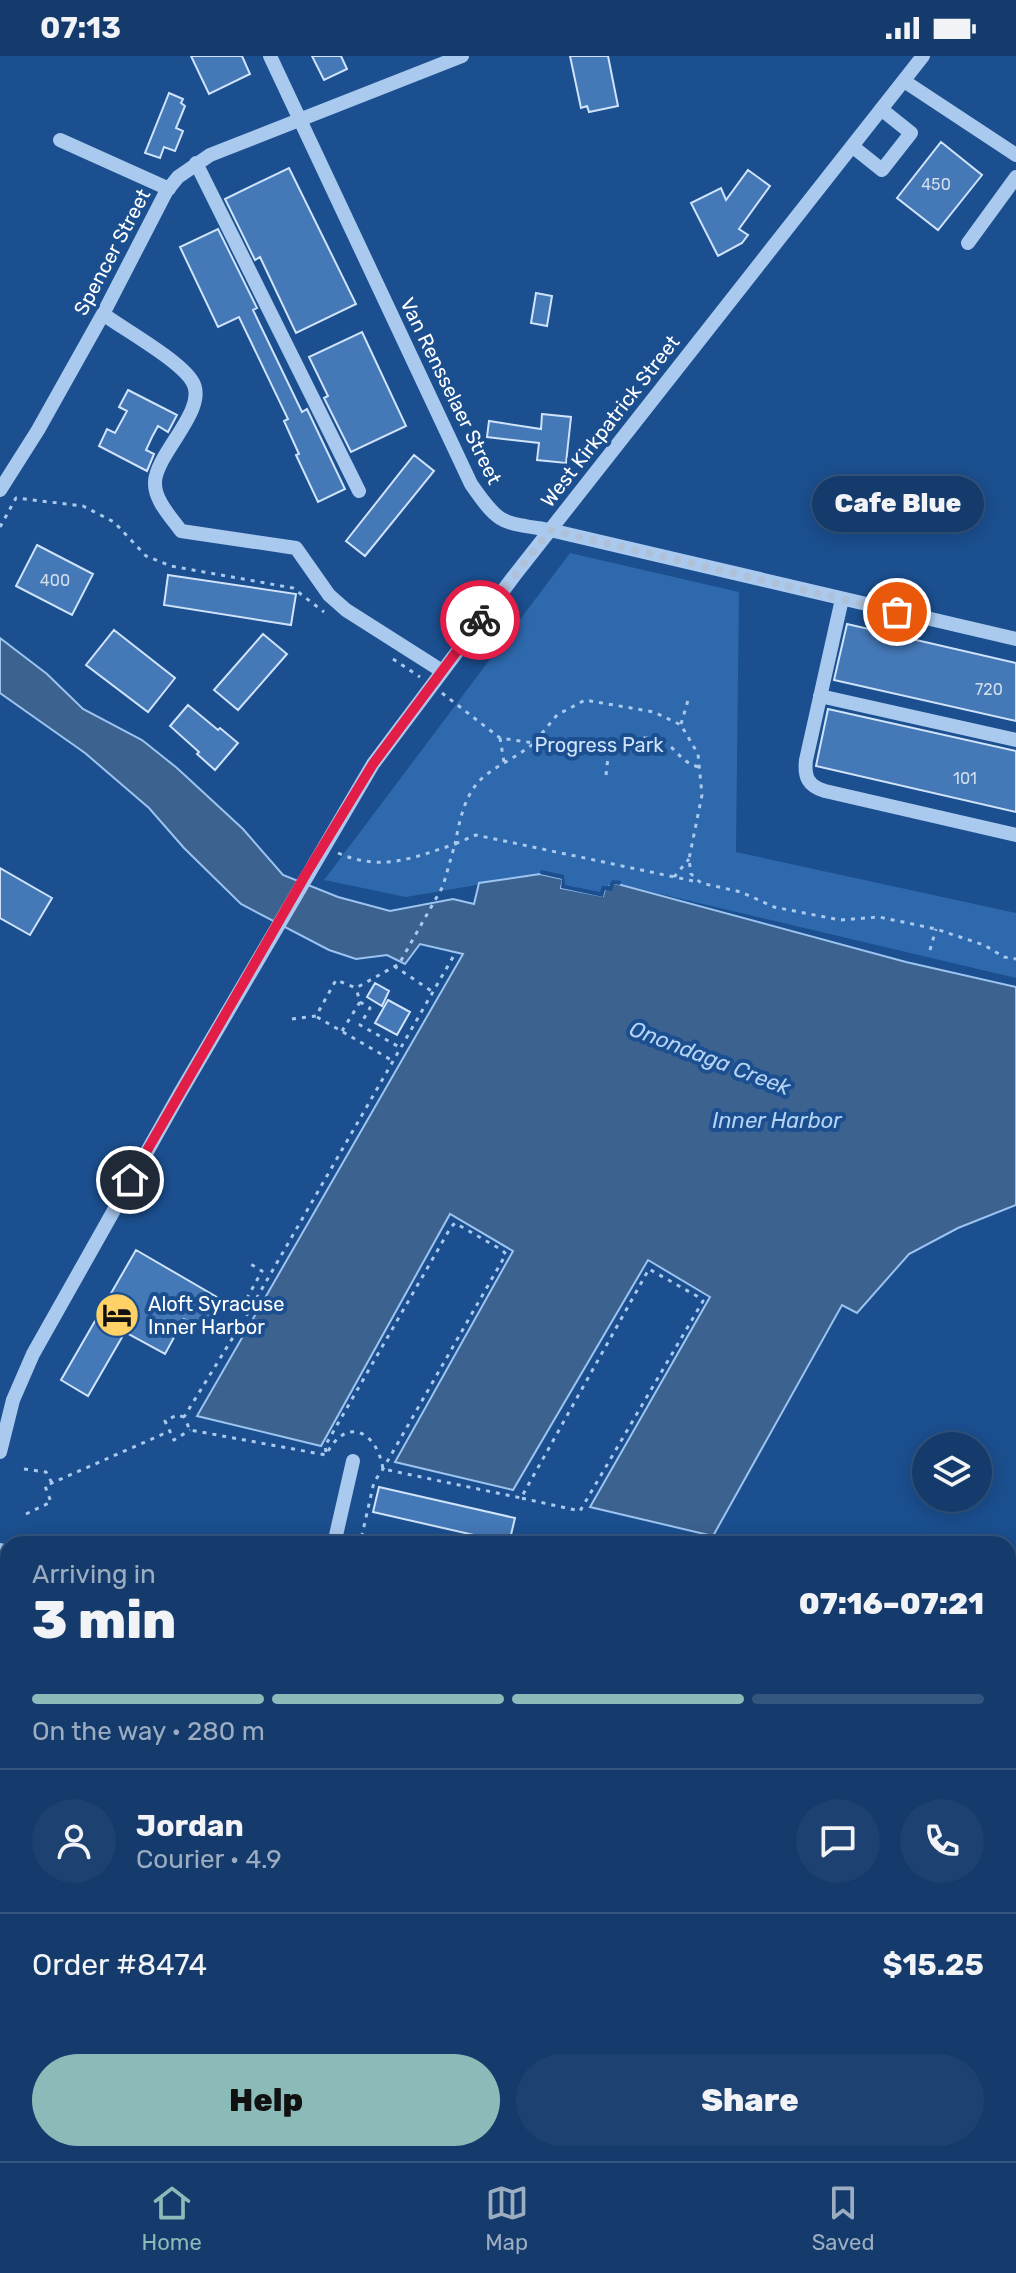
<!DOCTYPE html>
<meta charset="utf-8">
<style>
body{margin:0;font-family:Rubik,sans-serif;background:#1d4271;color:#f1f3f6;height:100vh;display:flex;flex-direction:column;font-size:30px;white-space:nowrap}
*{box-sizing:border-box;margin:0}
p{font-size:26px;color:#9dadc1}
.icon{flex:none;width:44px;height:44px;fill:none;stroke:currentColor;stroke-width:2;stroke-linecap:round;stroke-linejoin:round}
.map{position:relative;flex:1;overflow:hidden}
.drawer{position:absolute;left:0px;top:1480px;width:1016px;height:626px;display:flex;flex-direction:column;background:#143b6b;border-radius:24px 24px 0 0;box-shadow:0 4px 20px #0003,0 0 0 2px #33557e}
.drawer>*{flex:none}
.fabs{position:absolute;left:912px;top:1376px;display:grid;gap:16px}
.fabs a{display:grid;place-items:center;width:80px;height:80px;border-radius:50%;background:#143b6b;box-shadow:0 4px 20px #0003,0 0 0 2px #33557e;font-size:40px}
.pin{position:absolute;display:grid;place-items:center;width:68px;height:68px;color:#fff;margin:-34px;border:4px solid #fff;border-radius:50%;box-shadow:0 2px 8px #0007}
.courier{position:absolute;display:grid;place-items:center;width:80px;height:80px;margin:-40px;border:6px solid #e11d48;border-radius:50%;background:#fff;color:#222;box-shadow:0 2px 10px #0007}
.bubble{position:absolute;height:56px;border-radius:28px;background:#143b6b;box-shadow:0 4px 20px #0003,0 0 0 2px #33557e;font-size:26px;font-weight:800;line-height:56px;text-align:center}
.overview em{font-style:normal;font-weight:800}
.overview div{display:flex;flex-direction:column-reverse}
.overview{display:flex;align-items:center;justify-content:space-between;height:136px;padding:0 32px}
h1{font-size:52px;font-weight:800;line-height:60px}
.bar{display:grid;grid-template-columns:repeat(4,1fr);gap:12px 8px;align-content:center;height:96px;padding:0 32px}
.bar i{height:10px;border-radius:6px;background:#33557e}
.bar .current{background:#8bbbb9}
.bar p{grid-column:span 4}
.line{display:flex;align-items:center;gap:20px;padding:0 32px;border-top:2px solid #33557e}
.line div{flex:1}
.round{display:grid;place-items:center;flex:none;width:84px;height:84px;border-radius:42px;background:#1d4271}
.primary-button{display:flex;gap:16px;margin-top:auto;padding:16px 32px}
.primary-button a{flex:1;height:92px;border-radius:48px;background:#8bbbb9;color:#111;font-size:32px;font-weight:800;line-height:92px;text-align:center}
.primary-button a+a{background:#1d4271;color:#f1f3f6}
.status{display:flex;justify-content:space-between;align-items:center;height:56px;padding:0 40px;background:#143b6b;direction:ltr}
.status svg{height:22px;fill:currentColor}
.tabs{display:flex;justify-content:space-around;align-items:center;height:112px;border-top:2px solid #33557e;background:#143b6b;font-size:22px;color:#9dadc1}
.tabs a{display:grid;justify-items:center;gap:4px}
.tabs .current{color:#8bbbb9}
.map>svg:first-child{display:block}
.green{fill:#2e69ad}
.water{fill:#3c6290;stroke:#9cc4f0;stroke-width:2}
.pier{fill:#1b4f8f}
.building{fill:#4478b7;stroke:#cfe3fa;stroke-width:2}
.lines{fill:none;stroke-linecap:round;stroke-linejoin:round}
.path{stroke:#a9c9ee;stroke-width:3;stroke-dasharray:4 6;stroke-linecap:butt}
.minor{stroke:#a9c9ee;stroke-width:14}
.done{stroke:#afc1d8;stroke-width:8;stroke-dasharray:0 14.4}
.route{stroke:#e11d48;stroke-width:10}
.labels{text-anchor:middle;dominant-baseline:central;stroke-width:8;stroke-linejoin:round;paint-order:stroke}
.number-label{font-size:16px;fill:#d0dded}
.street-label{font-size:20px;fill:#fff;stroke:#1b4f8f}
.park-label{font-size:20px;fill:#cfe3fa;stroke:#1b4f8f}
.poi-label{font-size:20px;fill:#fff;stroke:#1b4f8f;text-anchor:start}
.water-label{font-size:22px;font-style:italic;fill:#b5d3f5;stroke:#1b4f8f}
</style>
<div class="status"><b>07:13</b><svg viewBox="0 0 49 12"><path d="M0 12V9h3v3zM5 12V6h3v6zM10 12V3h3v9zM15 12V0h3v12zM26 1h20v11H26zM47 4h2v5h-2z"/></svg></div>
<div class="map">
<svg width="1016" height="2105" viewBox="0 0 1016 2105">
<rect width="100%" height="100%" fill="#1b4f8f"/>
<path class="green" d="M 570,497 L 739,536 L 736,796 L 1016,857 L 1016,922 L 614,827 L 603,841 L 561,832 L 540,818 L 406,841 L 324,824 Z"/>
<path class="water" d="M 0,582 L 47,618 L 83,653 L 142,684 L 177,712 L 243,773 L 283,819 L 338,841 L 390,855 L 453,843 L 474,848 L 479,827 L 540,818 L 563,823 L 561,832 L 603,840 L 605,833 L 614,827 L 906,906 L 1016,931 L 1016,1149 L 958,1172 L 909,1198 L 857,1257 L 842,1249 L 713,1480 L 590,1451 L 710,1241 L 648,1204 L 513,1434 L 395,1406 L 513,1195 L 450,1158 L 321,1390 L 197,1360 L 463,898 L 420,888 L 405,908 L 387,899 L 356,903 L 329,894 L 241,848 L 184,792 L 149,752 L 85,697 L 0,637 Z"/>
<path class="pier" d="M 541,814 L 564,819 L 565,829 L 600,836 L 602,830 L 609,830 L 612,824 L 621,825 L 620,829 L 614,828 L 612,835 L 605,834 L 603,841 L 561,832 L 562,823 L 540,818 Z"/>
<path class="building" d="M 191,0 L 242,0 L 250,18 L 209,38 Z
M 312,0 L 341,0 L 347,13 L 324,24 Z
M 570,0 L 608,0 L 618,50 L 589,56 L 587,50 L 581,52 Z
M 169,37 L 183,43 L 181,47 L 185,50 L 176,72 L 183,75 L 175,95 L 164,91 L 160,102 L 145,97 Z
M 941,86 L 982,119 L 938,174 L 897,142 Z
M 289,112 L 356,248 L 296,277 L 260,201 L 255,204 L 225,143 Z
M 748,114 L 770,130 L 739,173 L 748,179 L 742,187 L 718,200 L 691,147 L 721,132 L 726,144 Z
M 218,173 L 257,252 L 253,254 L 302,356 L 307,353 L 345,433 L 318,446 L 296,399 L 299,398 L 284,365 L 288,363 L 239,261 L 218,271 L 180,191 Z
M 536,237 L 552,240 L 547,270 L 531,267 Z
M 362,276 L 406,370 L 351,396 L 324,342 L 328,340 L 309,301 Z
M 128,334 L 177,359 L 168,376 L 158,370 L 152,381 L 146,394 L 154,398 L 147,415 L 99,390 L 107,373 L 115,377 L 127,355 L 119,351 Z
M 542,358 L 571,361 L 566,407 L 537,404 L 539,387 L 487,381 L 489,365 L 541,373 Z
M 414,399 L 434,415 L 365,500 L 346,485 Z
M 37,489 L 93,518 L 72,559 L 16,530 Z
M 168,519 L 296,538 L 291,569 L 164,549 Z
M 847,568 L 1016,607 L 1016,665 L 834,624 Z
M 114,574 L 175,622 L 148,656 L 86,609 Z
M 263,578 L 287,598 L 238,654 L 214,634 Z
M 188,649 L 218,674 L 220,672 L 238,687 L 215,714 L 197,698 L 199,696 L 170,670 Z
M 828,653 L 1016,695 L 1016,756 L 816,710 Z
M 0,812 L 52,842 L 30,879 L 0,862 Z
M 375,927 L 389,935 L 382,950 L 367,941 Z
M 388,944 L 410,956 L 397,979 L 375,967 Z
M 136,1194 L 222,1244 L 204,1274 L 184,1263 L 165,1298 L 125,1276 L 88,1340 L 61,1324 Z
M 379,1431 L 515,1462 L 509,1487 L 373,1456 Z"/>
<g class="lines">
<path class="path" d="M 0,471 L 16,442 L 83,450 L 114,466 L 146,500 L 171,510 L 293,532 L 324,556
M 393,603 L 420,621
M 442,637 L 500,682 L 534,687 L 557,659 L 585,644 L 654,656 L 681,669 L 698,698 L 702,739 L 689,803 L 691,818 L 701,827 L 741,836 L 774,851 L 840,864 L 879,861 L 936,873 L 984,889 L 1004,901 L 1016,903
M 681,668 L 689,641
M 500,682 L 504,706
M 606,719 C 607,711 607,701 612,695 C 621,682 651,678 664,686 C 679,695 680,706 699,711
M 338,797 C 381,816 413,802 455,788 C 460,763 465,735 486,719 C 501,707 519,700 534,687
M 674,821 L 689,803
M 930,894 L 936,873
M 453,901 L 248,1257 L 184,1361 L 190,1374 L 326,1399 C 346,1359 377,1375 383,1413 L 521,1442 L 649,1213 L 702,1243 L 703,1245 L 580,1455 L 521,1442
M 394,910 L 433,936
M 360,946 L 370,952 L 360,969 L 401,992
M 317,961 L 393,1005
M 292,963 L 316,960 L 336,924 L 356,932 L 399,908 L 443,830 L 455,788 L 476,779 L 698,826
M 342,975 L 360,946 L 356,932
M 248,1257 L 241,1253 L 262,1215 L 249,1207
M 184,1361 L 177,1359 L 165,1365 L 174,1384 L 190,1374
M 326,1396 L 325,1390 L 451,1171 L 455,1167 L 502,1194 L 506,1198 L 383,1413 L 374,1426 L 360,1488
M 24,1413 L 46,1416 L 52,1427
M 26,1458 L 51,1446 L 45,1430 L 170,1375"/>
<path class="minor" d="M 270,0 L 471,428 C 500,470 501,466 550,474 L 1016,583
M 904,25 L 1016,99
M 60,84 L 169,133
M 852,90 L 882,114 L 911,77 L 881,53
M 196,107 L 359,435
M 968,187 L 1016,121
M 103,258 C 125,274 179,304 192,325 C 210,352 156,397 155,426 C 154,444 171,461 181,475 L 296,492 L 329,539 L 346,554 L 442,615
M 0,434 L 38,374 L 103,258 L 166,136 L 178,121 L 210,99 L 462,0
M 842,543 L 806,704 C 804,721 808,730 825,735 L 1016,779
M 820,640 L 1016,684
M 0,1396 L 13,1344 L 33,1298 L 180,1037 L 373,708 L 514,520 L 923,0
M 334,1488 L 353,1405
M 0,1494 L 8,1496
M 0,1527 L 8,1630
M 1008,1726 L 1016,1728
M 0,2004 L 8,2007
M 104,2098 L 111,2105
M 329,2098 L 353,2105
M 26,2105 L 30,2098"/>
</g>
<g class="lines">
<path class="done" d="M 480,564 L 550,474 L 897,556"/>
<path class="route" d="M 130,1124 L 306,818 L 373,708 L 480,564"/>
</g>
<defs>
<g id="hotel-disc" transform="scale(2.3)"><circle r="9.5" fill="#ffd166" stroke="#1b4f8f"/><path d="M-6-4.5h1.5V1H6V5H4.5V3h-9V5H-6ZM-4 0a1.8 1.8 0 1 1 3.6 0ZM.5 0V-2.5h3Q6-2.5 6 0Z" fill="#111"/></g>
</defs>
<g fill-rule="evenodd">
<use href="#hotel-disc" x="117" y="1259"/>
</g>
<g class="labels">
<g class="number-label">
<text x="936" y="128">450</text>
<text x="55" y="524">400</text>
<text x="989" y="633">720</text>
<text x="965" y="722">101</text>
</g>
<g class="street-label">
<text transform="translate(112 196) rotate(-62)">Spencer Street</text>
<text transform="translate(451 335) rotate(64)">Van Rensselaer Street</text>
<text transform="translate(610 365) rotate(-52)">West Kirkpatrick Street</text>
</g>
<g class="park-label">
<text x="599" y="689">Progress Park</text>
</g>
<g class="poi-label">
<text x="148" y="1248">Aloft Syracuse<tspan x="148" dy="23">Inner Harbor</tspan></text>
</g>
<g class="water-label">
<text transform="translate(710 1002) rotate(21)">Onondaga Creek</text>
<text x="777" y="1064">Inner Harbor</text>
</g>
</g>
</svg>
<div class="fabs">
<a><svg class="icon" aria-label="layers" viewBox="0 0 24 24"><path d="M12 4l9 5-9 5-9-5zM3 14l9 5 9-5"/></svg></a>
</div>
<div class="pin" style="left:897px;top:556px;background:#ea580c"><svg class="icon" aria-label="bag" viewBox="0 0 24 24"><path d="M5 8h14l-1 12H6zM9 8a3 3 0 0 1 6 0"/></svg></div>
<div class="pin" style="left:130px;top:1124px;background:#1f2937"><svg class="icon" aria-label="home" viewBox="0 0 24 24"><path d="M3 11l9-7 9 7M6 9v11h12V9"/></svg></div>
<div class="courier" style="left:480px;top:564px"><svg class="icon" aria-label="bike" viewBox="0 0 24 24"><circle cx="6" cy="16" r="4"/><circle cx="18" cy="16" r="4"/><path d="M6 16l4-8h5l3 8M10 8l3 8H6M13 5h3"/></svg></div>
<div class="bubble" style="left:812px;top:420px;width:172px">Cafe Blue</div>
<section class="drawer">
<div class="overview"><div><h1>3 min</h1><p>Arriving in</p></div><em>07:16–07:21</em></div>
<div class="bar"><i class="current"></i><i class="current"></i><i class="current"></i><i></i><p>On the way · 280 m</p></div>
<div class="line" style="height:144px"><a class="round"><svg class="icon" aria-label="person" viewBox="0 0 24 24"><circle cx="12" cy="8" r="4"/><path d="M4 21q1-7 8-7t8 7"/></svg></a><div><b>Jordan</b><p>Courier · 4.9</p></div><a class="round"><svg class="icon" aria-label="chat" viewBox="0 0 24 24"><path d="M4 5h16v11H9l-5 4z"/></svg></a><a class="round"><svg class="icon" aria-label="phone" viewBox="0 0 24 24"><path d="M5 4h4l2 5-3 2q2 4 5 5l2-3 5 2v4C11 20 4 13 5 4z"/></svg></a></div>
<div class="line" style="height:104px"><div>Order #8474</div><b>$15.25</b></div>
<div class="primary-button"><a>Help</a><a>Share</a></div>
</section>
</div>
<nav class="tabs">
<a class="current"><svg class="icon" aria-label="home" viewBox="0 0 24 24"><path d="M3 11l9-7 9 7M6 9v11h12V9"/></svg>Home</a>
<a><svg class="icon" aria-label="map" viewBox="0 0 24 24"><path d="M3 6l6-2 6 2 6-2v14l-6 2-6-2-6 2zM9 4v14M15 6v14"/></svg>Map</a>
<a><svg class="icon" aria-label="saved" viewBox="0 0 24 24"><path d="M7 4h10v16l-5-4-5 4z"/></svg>Saved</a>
</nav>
